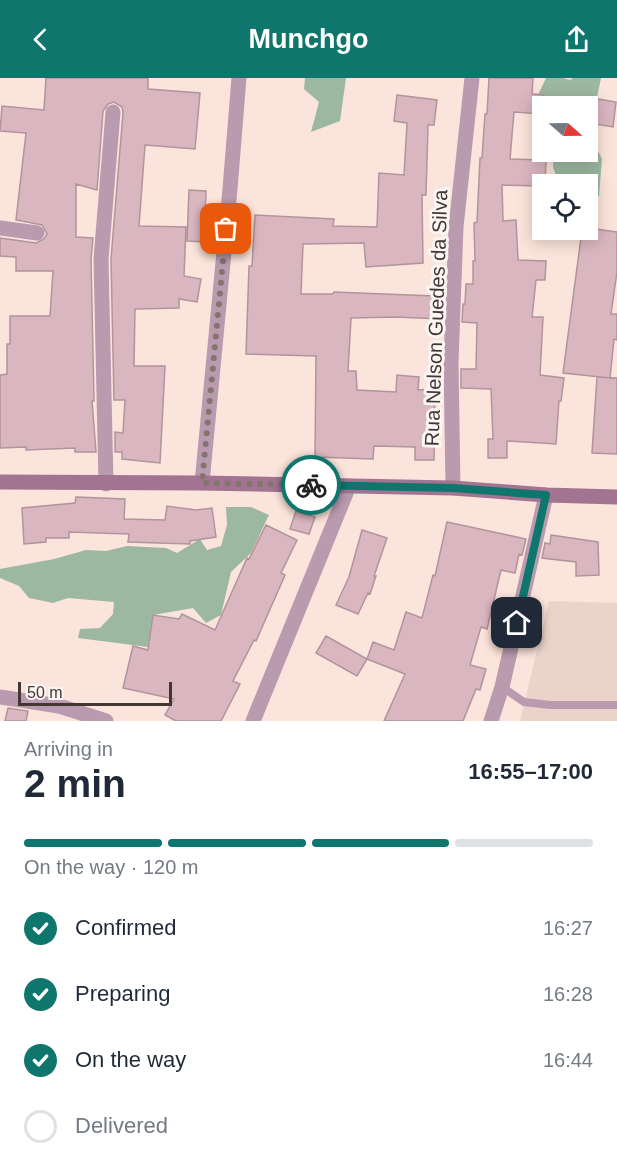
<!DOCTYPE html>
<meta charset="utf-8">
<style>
body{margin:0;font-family:Helvetica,sans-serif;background:#f2f2f3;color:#1f2937;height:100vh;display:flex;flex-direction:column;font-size:22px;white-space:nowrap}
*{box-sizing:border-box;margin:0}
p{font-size:20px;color:#747a83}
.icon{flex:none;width:33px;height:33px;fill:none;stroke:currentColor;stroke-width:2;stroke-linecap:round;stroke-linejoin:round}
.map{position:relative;height:643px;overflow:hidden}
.drawer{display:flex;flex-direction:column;background:#fff;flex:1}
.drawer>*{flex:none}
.needle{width:39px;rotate:110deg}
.buttons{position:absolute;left:532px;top:18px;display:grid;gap:12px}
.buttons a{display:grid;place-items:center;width:66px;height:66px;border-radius:0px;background:#fff;box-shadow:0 3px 15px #0003;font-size:30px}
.scale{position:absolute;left:18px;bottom:15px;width:154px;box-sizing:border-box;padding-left:6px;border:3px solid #423733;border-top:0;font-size:16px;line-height:21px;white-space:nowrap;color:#423733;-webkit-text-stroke:4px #fbf5f3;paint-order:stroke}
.pin{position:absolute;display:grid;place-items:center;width:51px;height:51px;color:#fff;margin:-26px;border-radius:12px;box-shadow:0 3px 9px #0006}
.courier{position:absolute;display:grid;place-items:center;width:60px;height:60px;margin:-30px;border:4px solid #0f766e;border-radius:50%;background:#fff;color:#222;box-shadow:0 2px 8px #0007}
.head em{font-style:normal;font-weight:700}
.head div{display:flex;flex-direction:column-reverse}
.head{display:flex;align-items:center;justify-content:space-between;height:102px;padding:0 24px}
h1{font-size:39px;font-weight:700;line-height:45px}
.bar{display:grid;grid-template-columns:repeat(4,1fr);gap:9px 6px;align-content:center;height:72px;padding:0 24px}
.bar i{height:8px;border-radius:4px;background:#e0e1e3}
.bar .selected{background:#0f766e}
.bar p{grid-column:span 4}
ol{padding:0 24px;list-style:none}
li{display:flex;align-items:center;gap:18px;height:66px}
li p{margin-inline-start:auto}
li .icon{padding:6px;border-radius:50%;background:#0f766e;color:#fff;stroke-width:4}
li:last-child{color:#747a83}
li i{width:33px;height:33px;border:3px solid #e0e1e3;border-radius:50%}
header{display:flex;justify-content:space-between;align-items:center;height:78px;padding:0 24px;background:#0f766e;color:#fff;font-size:27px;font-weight:700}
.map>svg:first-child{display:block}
.industrial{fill:#ebd3c9}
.forest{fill:#9db8a1}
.building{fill:#dab6c0;stroke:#b1949c;stroke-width:1.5}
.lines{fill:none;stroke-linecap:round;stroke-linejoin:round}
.service{stroke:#ba9aae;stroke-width:8}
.minor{stroke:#ba9aae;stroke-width:15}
.secondary{stroke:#a27492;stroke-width:15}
.done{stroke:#83746e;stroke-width:6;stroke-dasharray:0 10.8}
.route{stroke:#0f766e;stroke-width:8}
.labels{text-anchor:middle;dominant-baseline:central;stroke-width:6;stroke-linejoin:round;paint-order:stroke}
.street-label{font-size:20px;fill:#423733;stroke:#fbf5f3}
</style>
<header><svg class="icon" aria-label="back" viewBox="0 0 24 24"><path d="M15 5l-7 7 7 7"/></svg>Munchgo<svg class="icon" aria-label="share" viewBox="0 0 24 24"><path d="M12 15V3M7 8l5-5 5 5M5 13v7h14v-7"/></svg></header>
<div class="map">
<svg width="617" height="643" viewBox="0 0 617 643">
<rect width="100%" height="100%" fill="#fbe4db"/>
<path class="industrial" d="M 549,523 L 617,525 L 617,643 L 520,643 Z"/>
<path class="forest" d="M 305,0 L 346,0 L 340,43 L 311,54 L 319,24 L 304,11 Z
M 546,0 L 563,0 L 570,2 L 573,0 L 601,0 L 595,29 L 592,60 L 602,81 L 599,118 L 588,117 L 588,106 L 559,106 L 553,89 L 554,74 L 588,74 L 588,28 L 574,28 L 575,23 L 538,17 Z
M 226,429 L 251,429 L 269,437 L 251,475 L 231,494 L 221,537 L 206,545 L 193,530 L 153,537 L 148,569 L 78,560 L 80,551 L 100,550 L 113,536 L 114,524 L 68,520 L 53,525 L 29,520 L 19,508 L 0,500 L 0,491 L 54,481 L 86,472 L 106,473 L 127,468 L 166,470 L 177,475 L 200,461 L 207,472 L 221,468 L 227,447 Z"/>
<path class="building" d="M 46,0 L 148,0 L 148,11 L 200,15 L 195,71 L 145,67 L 139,148 L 186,149 L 184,198 L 201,201 L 197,224 L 179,221 L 179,230 L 135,231 L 134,288 L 165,288 L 160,385 L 122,381 L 122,374 L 115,374 L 115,354 L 123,355 L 125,322 L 114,322 L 111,181 L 123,35 L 122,29 L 114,24 L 108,26 L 103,33 L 97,112 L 76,106 L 76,159 L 93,160 L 91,181 L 94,323 L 92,323 L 96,374 L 75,374 L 75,370 L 26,372 L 26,369 L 0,370 L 0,297 L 7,296 L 7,266 L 10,266 L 10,238 L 50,238 L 53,193 L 16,193 L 16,179 L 0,178 L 0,160 L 36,165 L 44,161 L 47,156 L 42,147 L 16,142 L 26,55 L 0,53 L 2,28 L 44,32 Z
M 489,0 L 533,0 L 532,16 L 543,17 L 543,36 L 514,34 L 510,81 L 546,82 L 545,106 L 543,108 L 502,107 L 503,143 L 516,142 L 518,182 L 546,183 L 545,202 L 536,202 L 532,239 L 543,239 L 540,297 L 564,300 L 561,323 L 559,323 L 556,366 L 507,363 L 507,380 L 488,380 L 488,361 L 493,361 L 491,311 L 461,310 L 461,291 L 476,291 L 477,245 L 462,244 L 463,226 L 465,226 L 466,206 L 473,206 L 473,183 L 475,183 L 474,145 L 477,144 L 480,80 L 482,80 L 485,36 L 487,36 Z
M 397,17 L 437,22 L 434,47 L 428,47 L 426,117 L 422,117 L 423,185 L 366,189 L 364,165 L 303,166 L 301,216 L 333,216 L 334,214 L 434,218 L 433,225 L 443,225 L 443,241 L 394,239 L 351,240 L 348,293 L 356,293 L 357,312 L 396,314 L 397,297 L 419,299 L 418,312 L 435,311 L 434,382 L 415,382 L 415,369 L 374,368 L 373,381 L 315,379 L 316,278 L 246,276 L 249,188 L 252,188 L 255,137 L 334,141 L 333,148 L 377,149 L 379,95 L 404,97 L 407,45 L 394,43 Z
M 598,21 L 616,24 L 613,49 L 595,46 Z
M 189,112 L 206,113 L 205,142 L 208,142 L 207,164 L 187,163 Z
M 588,150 L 617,154 L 617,194 L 611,236 L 617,236 L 617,262 L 614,261 L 610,300 L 563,295 L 582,152 Z
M 597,299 L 617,300 L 617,376 L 592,375 Z
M 76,419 L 125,421 L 124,441 L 165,442 L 167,428 L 196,432 L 212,430 L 216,459 L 190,463 L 190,466 L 128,464 L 129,456 L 69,454 L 69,460 L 46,460 L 46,464 L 24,466 L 22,430 L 75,425 Z
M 296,433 L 315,439 L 309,456 L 290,451 Z
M 447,444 L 526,461 L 522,477 L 519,476 L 515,495 L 501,492 L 487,551 L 481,549 L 470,587 L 486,591 L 480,612 L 476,611 L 463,643 L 384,643 L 405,596 L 367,581 L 373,564 L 394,572 L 406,534 L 422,540 L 433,497 L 435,498 Z
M 266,447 L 297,462 L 281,495 L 285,497 L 256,563 L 254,562 L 233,603 L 240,606 L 221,643 L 176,643 L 165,637 L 174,621 L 123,610 L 133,568 L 148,572 L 153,537 L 179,541 L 182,536 L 215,552 L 247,480 L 249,481 Z
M 362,452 L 387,460 L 374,498 L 376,498 L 370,516 L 368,515 L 358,536 L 336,527 L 349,499 Z
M 551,457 L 598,464 L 599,497 L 576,498 L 576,484 L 542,480 L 545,465 L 550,466 Z
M 326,558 L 367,581 L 357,598 L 316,575 Z
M 8,630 L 28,633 L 26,643 L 5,643 Z"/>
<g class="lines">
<path class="service" d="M 502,609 L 524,624 L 550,627 L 617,627"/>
<path class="minor" d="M 0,150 L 37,155
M 202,405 L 230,111 L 239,0
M 106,406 L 101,181 L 113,34
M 453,410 L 451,284 L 456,149 L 472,0
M 0,619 L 59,628 L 106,643
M 253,643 L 349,408
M 491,643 L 502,609 L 546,417"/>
<path class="secondary" d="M 0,404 L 202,405 L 453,410 L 546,417 L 617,419"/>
</g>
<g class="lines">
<path class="done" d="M 226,151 L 202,405 L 311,407"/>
<path class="route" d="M 311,407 L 453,410 L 546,417 L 517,545"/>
</g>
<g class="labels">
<g class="street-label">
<text transform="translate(436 240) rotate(-88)">Rua Nelson Guedes da Silva</text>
</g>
</g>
</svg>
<div class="buttons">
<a><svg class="needle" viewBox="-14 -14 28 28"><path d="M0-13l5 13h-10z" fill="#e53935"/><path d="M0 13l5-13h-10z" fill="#747a83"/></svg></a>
<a><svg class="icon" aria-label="locate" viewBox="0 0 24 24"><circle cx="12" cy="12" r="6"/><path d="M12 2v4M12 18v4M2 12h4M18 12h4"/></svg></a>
</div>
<div class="scale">50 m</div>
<div class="pin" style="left:226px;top:151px;background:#ea580c"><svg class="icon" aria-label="bag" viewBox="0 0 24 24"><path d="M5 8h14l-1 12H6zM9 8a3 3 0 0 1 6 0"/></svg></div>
<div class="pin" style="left:517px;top:545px;background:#1f2937"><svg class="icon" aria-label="home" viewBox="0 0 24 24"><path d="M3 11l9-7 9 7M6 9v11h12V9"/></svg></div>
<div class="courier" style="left:311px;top:407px"><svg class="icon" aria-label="bike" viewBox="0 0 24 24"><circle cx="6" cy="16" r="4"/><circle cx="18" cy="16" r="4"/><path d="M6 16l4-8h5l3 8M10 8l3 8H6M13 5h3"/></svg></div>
</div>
<section class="drawer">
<div class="head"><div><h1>2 min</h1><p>Arriving in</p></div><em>16:55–17:00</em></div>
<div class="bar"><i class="selected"></i><i class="selected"></i><i class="selected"></i><i></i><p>On the way · 120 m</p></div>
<ol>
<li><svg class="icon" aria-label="check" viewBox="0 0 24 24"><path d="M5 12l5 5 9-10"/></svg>Confirmed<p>16:27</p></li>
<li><svg class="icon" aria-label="check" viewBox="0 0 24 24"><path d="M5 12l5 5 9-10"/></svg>Preparing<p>16:28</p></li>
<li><svg class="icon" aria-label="check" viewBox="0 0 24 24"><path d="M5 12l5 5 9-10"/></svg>On the way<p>16:44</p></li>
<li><i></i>Delivered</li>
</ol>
</section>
